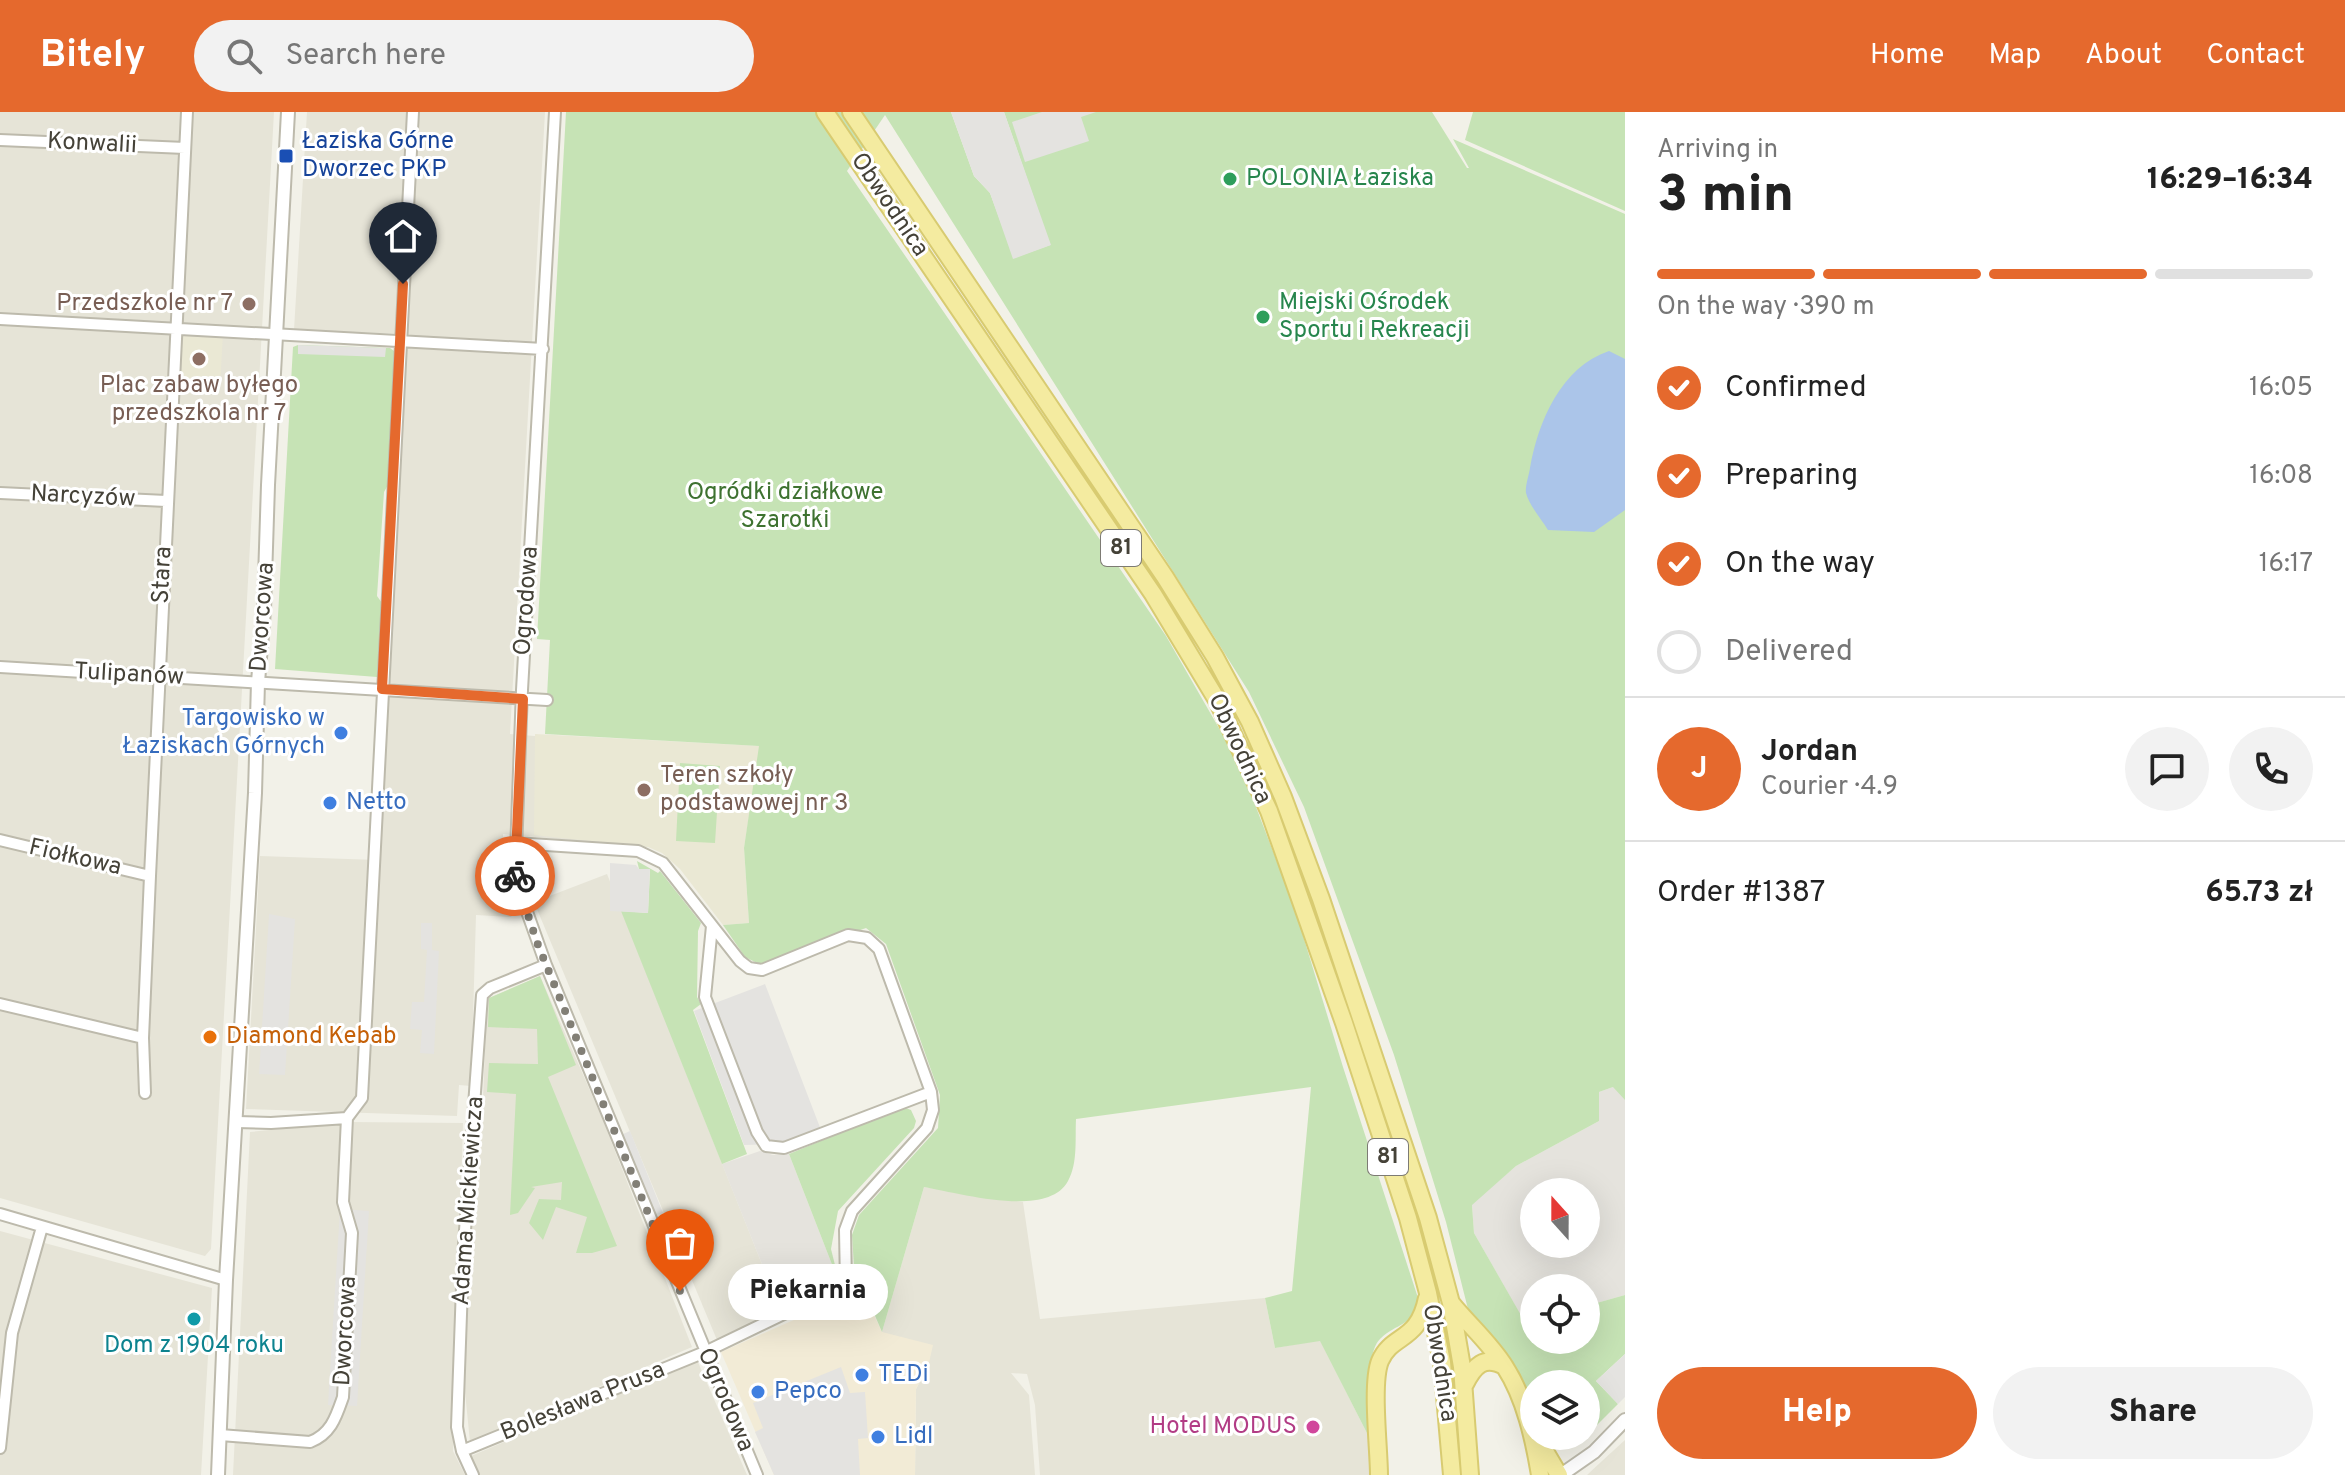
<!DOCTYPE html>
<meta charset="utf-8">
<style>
body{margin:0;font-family:Overpass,sans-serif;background:#f2f2f2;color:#222;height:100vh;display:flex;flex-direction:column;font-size:30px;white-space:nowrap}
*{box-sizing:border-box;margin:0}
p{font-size:26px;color:#767676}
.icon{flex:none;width:44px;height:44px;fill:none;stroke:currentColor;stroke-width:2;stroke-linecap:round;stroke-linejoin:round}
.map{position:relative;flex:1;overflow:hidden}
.drawer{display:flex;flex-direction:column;background:#fff;width:720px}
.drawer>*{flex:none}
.needle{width:52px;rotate:339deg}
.controls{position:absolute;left:1520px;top:1066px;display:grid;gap:16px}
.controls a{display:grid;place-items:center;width:80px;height:80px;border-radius:50%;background:#fff;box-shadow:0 8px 32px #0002;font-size:40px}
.pin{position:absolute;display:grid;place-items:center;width:68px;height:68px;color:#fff;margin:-82px -34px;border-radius:50% 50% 50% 0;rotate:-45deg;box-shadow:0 0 8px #0007}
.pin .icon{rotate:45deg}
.courier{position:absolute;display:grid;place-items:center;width:80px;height:80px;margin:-40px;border:6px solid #e5692d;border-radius:50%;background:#fff;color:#222;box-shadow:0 2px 10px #0007}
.bubble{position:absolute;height:56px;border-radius:28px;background:#fff;box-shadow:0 8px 32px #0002;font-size:26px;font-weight:800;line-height:56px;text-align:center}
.overview em{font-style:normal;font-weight:800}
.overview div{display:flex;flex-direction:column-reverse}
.overview{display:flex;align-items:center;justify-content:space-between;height:136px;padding:0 32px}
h1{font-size:52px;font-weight:800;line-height:60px}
.bar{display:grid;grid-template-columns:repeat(4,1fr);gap:12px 8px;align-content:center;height:96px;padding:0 32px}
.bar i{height:10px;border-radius:6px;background:#e0e0e0}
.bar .current{background:#e5692d}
.bar p{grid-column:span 4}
.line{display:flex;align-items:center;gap:20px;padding:0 32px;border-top:2px solid #e0e0e0}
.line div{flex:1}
.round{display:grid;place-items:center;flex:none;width:84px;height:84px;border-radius:42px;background:#f2f2f2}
ol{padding:0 32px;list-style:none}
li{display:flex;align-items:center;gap:24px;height:88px}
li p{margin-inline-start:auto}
li .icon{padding:8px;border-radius:50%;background:#e5692d;color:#fff;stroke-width:4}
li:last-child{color:#767676}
li i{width:44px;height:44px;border:4px solid #e0e0e0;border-radius:50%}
.action{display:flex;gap:16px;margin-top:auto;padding:16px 32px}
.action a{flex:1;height:92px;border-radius:48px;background:#e5692d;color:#fff;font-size:32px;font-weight:800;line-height:92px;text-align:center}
.action a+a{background:#f2f2f2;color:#222}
header{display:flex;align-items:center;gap:48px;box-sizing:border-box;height:112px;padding:0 40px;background:#e5692d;color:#fff}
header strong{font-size:38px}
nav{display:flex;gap:44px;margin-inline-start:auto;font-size:28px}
.search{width:560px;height:72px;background:#f2f2f2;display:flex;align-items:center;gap:20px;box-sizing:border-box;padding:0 28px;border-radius:44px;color:#767676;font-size:30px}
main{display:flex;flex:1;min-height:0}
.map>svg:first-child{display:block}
.residential{fill:#e6e4d7}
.commercial{fill:#f2ebd6}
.industrial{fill:#e5e3dd;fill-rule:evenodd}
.education{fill:#eae8d4}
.green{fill:#c6e3b5}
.parking{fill:#e4e3e0}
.water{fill:#abc5e9}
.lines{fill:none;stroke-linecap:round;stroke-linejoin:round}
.minor-casing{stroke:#bdbaac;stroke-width:14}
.tertiary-casing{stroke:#bdbaac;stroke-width:16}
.primary-casing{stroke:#d8cb71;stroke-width:20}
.minor{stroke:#fff;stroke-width:10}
.tertiary{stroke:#fff;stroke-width:12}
.primary{stroke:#f4eba0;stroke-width:16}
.done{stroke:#827f76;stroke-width:8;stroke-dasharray:0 14.4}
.route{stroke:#e5692d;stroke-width:10}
.transit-dot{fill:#1a4fb4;stroke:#fff;stroke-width:3}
.leisure-dot{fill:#2e9e5b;stroke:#fff;stroke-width:3}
.education-dot{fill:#8d6e63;stroke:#fff;stroke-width:3}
.shop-dot{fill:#3f7fe0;stroke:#fff;stroke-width:3}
.food-dot{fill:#e8710a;stroke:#fff;stroke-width:3}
.culture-dot{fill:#0f9aa8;stroke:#fff;stroke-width:3}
.hotel-dot{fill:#d1479c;stroke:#fff;stroke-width:3}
.labels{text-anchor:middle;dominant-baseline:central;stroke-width:6;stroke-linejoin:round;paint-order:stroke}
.shield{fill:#fff;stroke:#7d7b74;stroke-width:2}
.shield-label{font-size:22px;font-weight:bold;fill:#454238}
.transit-label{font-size:24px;fill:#164399;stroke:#fff;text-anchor:start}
.street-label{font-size:24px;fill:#454238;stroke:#fff}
.leisure-label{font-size:24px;fill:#27864d;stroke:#fff;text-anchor:start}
.education-label{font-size:24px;fill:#785e54;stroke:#fff;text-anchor:end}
.park-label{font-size:24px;fill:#3e7230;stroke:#fff}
.shop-label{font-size:24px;fill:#366cbe;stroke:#fff;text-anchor:start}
.food-label{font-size:24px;fill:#c56008;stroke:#fff;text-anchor:start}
.culture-label{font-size:24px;fill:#0d838f;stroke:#fff}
.hotel-label{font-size:24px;fill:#b23c85;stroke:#fff;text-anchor:end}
</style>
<header>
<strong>Bitely</strong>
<div class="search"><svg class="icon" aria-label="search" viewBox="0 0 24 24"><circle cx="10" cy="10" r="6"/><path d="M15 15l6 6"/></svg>Search here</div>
<nav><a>Home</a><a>Map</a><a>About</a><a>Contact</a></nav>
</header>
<main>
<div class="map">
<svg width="1625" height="1363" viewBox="0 0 1625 1363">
<rect width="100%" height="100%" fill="#f2f1e8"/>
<path class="residential" d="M 0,0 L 274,0 L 211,1137 L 205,1144 L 0,1086 Z
M 307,0 L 545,0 L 510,622 L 657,634 L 648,735 L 503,722 L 503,769 L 513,802 L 511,805 L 476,803 L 471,974 L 459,973 L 457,1004 L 246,997 L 260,744 L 377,748 L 388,579 L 407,222 L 294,218 Z
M 607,762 L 781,1200 L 717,1228 L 534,790 Z
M 540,864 L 602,1006 L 692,1235 L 470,1330 L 465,1280 L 467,1105 L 475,1096 L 482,1011 L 487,887 Z
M 350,1010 L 463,1011 L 453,1339 L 465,1363 L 233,1363 L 250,1020 Z
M 924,1075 L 1023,1090 L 1040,1207 L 1265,1186 L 1275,1236 L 1320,1228 L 1369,1325 L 1371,1363 L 1040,1363 L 1035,1293 L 1027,1262 L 1011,1261 L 1029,1283 L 1035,1363 L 915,1363 L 916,1277 L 928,1255 L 882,1220 Z
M 0,1119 L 212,1176 L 201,1363 L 0,1363 Z
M 697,1248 L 747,1363 L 480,1363 L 471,1344 Z
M 1625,1328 L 1625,1363 L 1587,1363 L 1602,1349 Z"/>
<path class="commercial" d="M 862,1178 L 882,1220 L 933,1233 L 928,1255 L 916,1277 L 915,1363 L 774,1363 L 721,1240 Z"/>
<path class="industrial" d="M 1625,923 L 1625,1183 L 1586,1194 L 1586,1176 L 1534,1176 L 1534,1218 L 1530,1220 L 1474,1121 L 1472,1092 L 1516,1054 L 1599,1009 L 1599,980 L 1613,975 ZM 1534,1080 L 1586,1080 L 1586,1132 L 1534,1132 Z
M 760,1039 L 773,1043 L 789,1042 L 840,1173 L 781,1200 L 722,1052 Z"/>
<path class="education" d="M 178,219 L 223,221 L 220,275 L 176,273 Z
M 535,622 L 760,634 L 744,736 L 749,811 L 723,813 L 680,757 L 662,741 L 648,735 L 534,723 Z"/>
<path class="green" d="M 566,0 L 951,0 L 974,64 L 990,81 L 1014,146 L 1050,133 L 1004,0 L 1432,0 L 1467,56 L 1469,56 L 1453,27 L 1625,102 L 1625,988 L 1613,975 L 1599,980 L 1599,1009 L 1516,1054 L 1472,1093 L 1474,1121 L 1530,1219 L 1534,1218 L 1534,1228 L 1586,1228 L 1586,1194 L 1625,1183 L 1625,1242 L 1596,1269 L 1618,1292 L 1586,1324 L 1586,1272 L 1534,1272 L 1534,1304 L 1506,1241 L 1469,1201 L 1446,1110 L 1394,943 L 1304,695 L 1249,580 L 885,3 L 847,59 L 1166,524 L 1239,651 L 1294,794 L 1343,955 L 1419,1189 C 1410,1216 1398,1210 1380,1227 C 1364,1243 1370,1303 1369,1325 L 1320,1229 L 1275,1236 L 1265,1186 L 1292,1179 L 1311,975 L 1076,1007 C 1075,1027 1078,1051 1068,1069 C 1048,1107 959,1081 924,1075 L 882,1220 L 854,1155 L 852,1123 L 859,1103 L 938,1016 L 940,983 L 886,832 L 866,816 L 758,854 L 757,851 L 745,845 L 723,813 L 749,811 L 744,736 L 759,634 L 545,622 L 550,528 L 537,527 Z
M 1473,0 L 1625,0 L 1625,99 L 1465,28 Z
M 298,233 L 390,236 L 394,239 L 388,373 L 384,380 L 377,484 L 382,491 L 377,565 L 275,557 L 293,235 Z
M 680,651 L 720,654 L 715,731 L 676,729 Z
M 637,749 L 658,761 L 660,759 L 701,811 L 698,819 L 697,885 L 701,892 L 693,898 L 747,1042 L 722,1052 L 621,799 L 648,801 L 650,758 L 639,757 Z
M 540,864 L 576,953 L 548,965 L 617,1134 L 592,1141 L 576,1141 L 587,1105 L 556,1095 L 543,1128 L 529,1111 L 539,1087 L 561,1088 L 562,1070 L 531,1075 L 535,1076 L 518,1101 L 510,1103 L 516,982 L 487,980 L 489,951 L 538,952 L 537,917 L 488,915 L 489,886 Z
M 903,995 L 911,998 L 916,1009 L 914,1016 L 838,1099 L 831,1137 L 840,1173 L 789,1042 Z"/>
<path class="parking" d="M 951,0 L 1004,0 L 1051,133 L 1013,147 L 990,81 L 974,64 Z
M 1042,0 L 1096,0 L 1081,5 L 1089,29 L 1025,50 L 1012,10 Z
M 298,233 L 386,236 L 385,245 L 298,242 Z
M 610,751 L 636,753 L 639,757 L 650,757 L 648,801 L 610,799 Z
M 269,802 L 295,807 L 285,963 L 259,962 Z
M 421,811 L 432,811 L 432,838 L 439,839 L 434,942 L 420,941 L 422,918 L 410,917 L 412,890 L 424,890 L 427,838 L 421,837 Z
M 765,872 L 821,1018 L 782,1032 L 744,1033 L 694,899 Z
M 630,1019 L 663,1101 L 654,1104 L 621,1023 Z
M 340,1097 L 369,1099 L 357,1294 L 328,1293 Z
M 1625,1242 L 1625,1285 L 1618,1292 L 1596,1269 Z
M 841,1255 L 850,1281 L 865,1280 L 868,1326 L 858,1327 L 860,1363 L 774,1363 L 755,1320 L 763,1316 L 753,1291 Z"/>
<path class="water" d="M 1609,239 L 1625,247 L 1625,398 L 1594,420 L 1548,418 C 1542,408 1529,393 1526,381 C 1525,374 1529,363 1530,356 C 1538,310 1561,255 1609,239 Z"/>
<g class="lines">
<g class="minor-casing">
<path id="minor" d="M 555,0 L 522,578 L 515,766 L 546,853 L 757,1363
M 0,28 L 185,36
M 0,207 L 543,237
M 0,381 L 166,389
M 0,555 L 547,588
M 0,728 L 150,764
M 712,814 L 705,885 L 757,1020 L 766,1034 L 784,1036 L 931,980
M 0,892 L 143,926
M 145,981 L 143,926 L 150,764 L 187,0
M 237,1010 L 271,1011 L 347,1006
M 0,1102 L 226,1168
M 220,1323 L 310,1330 C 331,1322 336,1305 343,1285 L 352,1121 L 343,1090 L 347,1006 L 362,986 L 413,0
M 0,1336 L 12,1221 L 42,1115
M 462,1339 L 705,1240 L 846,1172 L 845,1118 L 852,1099 L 927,1016 L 933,998 L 931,980 L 879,837 L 867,826 L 848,823 L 762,858 L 749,856 L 740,849 L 663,751 L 638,739 L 515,731
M 473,1363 L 462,1339 L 457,1315 L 463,1146 L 482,883 L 490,876 L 546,853"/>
</g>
<g class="tertiary-casing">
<path id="tertiary" d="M 218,1363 L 226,1168 L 255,681 L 258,570 L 264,498 L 268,373 L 288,0
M 1561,1363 L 1594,1340 L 1625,1308"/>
</g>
<g class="primary-casing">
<path id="primary" d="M 825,0 L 1153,482 L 1217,588 L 1269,699 L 1344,911 L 1408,1106 L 1428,1181 L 1442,1250 L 1452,1363
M 851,0 L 1165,465 L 1215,545 L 1250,610 L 1283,685 L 1321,787 L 1428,1106 L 1451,1191 L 1462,1255 L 1470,1363
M 1452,1192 C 1469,1213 1491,1232 1505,1255 C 1525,1286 1534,1327 1540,1363
M 1465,1272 C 1474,1254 1484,1243 1504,1254
M 1536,1324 L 1559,1363
M 1379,1363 C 1379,1337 1371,1271 1380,1249 C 1392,1221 1418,1231 1427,1186"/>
</g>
<use href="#minor" class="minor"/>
<use href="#tertiary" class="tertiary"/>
<use href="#primary" class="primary"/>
</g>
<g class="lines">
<path class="done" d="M 515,764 L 538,833 L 680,1179"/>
<path class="route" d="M 403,172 L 382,577 L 523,587 L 515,764"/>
</g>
<rect class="transit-dot" x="278" y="36" width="16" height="16" rx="4"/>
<g class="leisure-dot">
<circle cx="1230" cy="67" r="8"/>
<circle cx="1263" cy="205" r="8"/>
</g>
<g class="education-dot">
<circle cx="249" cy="192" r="8"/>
<circle cx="199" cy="247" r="8"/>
<circle cx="644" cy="678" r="8"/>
</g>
<g class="shop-dot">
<circle cx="341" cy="621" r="8"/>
<circle cx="330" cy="691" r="8"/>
<circle cx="862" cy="1263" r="8"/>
<circle cx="758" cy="1280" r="8"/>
<circle cx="878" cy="1325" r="8"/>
</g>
<circle class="food-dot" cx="210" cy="925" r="8"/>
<circle class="culture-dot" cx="194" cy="1207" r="8"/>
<circle class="hotel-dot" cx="1313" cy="1315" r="8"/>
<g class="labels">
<g class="shield">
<rect x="1101" y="418" width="40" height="36" rx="6"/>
<rect x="1368" y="1027" width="40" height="36" rx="6"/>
</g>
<g class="shield-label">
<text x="1121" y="436">81</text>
<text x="1388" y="1045">81</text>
</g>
<g class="transit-label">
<text x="302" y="30">Łaziska Górne<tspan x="302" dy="28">Dworzec PKP</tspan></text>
</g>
<g class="street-label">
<text transform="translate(92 32) rotate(3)">Konwalii</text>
<text transform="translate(889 93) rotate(56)">Obwodnica</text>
<text transform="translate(83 385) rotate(3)">Narcyzów</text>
<text transform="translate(163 463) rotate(-87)">Stara</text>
<text transform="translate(527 489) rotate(-86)">Ogrodowa</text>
<text transform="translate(263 505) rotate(-86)">Dworcowa</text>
<text transform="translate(129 563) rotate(3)">Tulipanów</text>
<text transform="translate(1239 637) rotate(65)">Obwodnica</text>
<text transform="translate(75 746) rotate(13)">Fiołkowa</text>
<text transform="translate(469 1089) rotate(-86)">Adama Mickiewicza</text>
<text transform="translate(346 1219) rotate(-87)">Dworcowa</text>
<text transform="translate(1439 1251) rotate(81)">Obwodnica</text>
<text transform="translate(725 1288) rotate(67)">Ogrodowa</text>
<text transform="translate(583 1290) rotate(-22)">Bolesława Prusa</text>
</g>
<g class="leisure-label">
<text x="1246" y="67">POLONIA Łaziska</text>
<text x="1279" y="191">Miejski Ośrodek<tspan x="1279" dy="28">Sportu i Rekreacji</tspan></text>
</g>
<g class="education-label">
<text x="233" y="192">Przedszkole nr 7</text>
<text x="199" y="274" text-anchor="middle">Plac zabaw byłego<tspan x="199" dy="28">przedszkola nr 7</tspan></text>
<text x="660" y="664" text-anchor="start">Teren szkoły<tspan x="660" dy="28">podstawowej nr 3</tspan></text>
</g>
<g class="park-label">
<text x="785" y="381">Ogródki działkowe<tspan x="785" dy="28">Szarotki</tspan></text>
</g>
<g class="shop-label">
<text x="325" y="607" text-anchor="end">Targowisko w<tspan x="325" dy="28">Łaziskach Górnych</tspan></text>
<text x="346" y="691">Netto</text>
<text x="878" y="1263">TEDi</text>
<text x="774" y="1280">Pepco</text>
<text x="894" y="1325">Lidl</text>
</g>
<g class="food-label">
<text x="226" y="925">Diamond Kebab</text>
</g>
<g class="culture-label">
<text x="194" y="1234">Dom z 1904 roku</text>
</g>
<g class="hotel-label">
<text x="1297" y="1315">Hotel MODUS</text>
</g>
</g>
</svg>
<div class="controls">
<a><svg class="needle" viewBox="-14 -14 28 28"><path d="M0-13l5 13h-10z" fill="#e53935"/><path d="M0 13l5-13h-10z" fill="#767676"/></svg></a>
<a><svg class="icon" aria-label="locate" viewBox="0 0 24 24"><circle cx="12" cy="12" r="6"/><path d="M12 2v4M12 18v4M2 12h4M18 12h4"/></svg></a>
<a><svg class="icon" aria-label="layers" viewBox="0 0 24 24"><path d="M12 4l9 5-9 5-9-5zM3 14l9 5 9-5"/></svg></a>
</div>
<div class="pin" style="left:680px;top:1179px;background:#ea580c"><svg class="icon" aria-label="bag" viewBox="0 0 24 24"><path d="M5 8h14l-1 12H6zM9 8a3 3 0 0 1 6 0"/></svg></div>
<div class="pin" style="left:403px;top:172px;background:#1f2937"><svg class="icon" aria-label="home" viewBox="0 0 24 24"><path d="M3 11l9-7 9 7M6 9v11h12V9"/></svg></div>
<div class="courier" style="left:515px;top:764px"><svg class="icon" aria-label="bike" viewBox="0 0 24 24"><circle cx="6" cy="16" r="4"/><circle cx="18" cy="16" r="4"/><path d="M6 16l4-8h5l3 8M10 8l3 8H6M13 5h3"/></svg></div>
<div class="bubble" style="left:728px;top:1152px;width:160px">Piekarnia</div>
</div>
<section class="drawer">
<div class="overview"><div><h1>3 min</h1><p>Arriving in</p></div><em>16:29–16:34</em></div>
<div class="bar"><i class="current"></i><i class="current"></i><i class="current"></i><i></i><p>On the way · 390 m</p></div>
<ol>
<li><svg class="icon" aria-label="check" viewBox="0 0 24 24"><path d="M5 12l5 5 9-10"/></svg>Confirmed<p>16:05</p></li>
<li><svg class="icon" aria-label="check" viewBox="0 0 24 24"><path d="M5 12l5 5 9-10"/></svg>Preparing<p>16:08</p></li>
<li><svg class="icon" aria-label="check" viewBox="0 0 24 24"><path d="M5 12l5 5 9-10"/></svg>On the way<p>16:17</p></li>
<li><i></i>Delivered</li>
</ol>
<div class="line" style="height:144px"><b class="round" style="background:#e5692d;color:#fff">J</b><div><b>Jordan</b><p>Courier · 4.9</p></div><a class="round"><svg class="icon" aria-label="chat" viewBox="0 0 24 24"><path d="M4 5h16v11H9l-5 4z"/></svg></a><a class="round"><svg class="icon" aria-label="phone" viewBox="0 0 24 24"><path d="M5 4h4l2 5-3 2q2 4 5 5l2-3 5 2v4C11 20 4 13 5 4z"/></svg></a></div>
<div class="line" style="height:104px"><div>Order #1387</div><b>65.73 zł</b></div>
<div class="action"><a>Help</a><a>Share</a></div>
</section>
</main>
